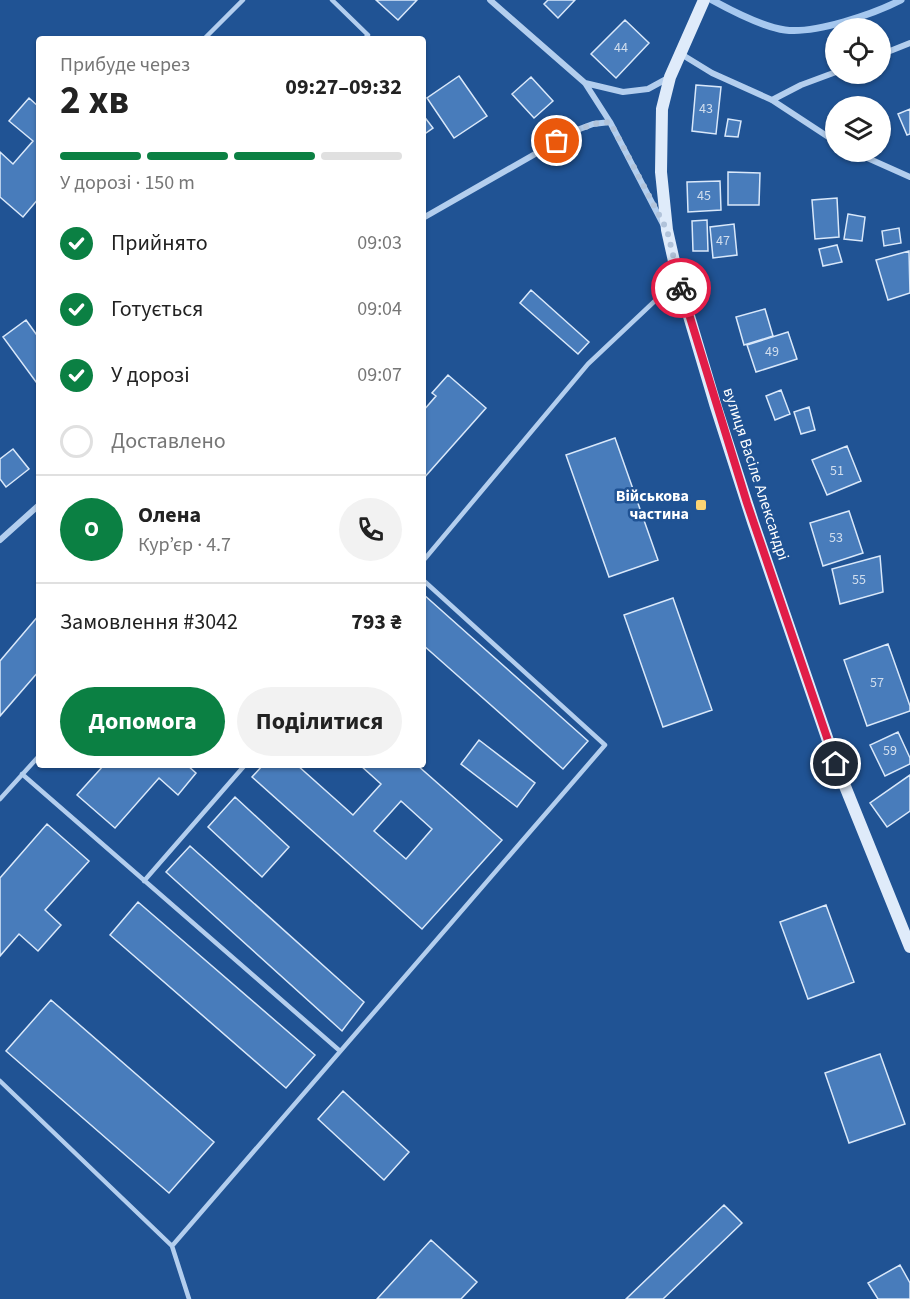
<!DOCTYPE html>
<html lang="uk">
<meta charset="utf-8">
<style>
body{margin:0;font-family:"Source Sans 3",sans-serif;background:#f2f2f2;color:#222;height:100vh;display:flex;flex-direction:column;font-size:22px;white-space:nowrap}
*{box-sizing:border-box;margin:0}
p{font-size:20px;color:#767676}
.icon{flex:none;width:33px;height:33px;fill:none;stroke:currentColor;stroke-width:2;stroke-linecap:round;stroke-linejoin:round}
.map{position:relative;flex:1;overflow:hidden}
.drawer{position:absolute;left:36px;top:36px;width:390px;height:732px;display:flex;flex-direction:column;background:#fff;border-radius:6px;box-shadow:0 2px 4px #0004}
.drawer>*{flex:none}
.controls{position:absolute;left:825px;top:18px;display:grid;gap:12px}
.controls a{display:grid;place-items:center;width:66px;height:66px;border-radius:50%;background:#fff;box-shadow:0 2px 4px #0004;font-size:30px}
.pin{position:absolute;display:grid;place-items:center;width:51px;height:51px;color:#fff;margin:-26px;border:3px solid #fff;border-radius:50%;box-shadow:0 2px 6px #0007}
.courier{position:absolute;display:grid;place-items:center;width:60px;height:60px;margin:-30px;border:4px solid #e11d48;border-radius:50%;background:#fff;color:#222;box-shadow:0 2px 8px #0007}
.summary em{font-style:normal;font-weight:700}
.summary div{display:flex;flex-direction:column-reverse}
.summary{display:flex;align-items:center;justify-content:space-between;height:102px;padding:0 24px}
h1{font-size:39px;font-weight:700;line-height:45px}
.bar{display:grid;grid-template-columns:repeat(4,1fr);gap:9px 6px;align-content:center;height:72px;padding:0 24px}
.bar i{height:8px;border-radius:4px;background:#e0e0e0}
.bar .current{background:#0b8043}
.bar p{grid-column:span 4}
.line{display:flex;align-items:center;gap:15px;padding:0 24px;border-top:2px solid #e0e0e0}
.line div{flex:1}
.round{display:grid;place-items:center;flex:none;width:63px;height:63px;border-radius:32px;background:#f2f2f2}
ol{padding:0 24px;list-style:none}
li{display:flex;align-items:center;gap:18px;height:66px}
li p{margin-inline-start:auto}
li .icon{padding:6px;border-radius:50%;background:#0b8043;color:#fff;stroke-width:4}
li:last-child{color:#767676}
li i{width:33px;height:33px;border:3px solid #e0e0e0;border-radius:50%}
.action{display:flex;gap:12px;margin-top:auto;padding:12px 24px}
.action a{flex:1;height:69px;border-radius:36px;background:#0b8043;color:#fff;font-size:24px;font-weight:700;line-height:69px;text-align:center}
.action a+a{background:#f2f2f2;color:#222}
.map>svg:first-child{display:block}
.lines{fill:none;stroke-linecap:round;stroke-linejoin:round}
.stream{stroke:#a6c8ef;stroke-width:7}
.building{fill:#487cbb;stroke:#d9e8fa;stroke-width:1.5;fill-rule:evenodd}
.service{stroke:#b3ceee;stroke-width:4.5}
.minor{stroke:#b3ceee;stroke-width:6}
.secondary{stroke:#dfebfa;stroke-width:12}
.done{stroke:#b1c3da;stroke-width:6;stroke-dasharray:0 10.8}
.route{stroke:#e11d48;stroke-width:8}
.poi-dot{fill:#fcd473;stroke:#205394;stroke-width:2}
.labels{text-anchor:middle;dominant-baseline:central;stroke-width:5;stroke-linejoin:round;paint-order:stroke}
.number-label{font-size:14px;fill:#d1deee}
.street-label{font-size:16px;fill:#fff;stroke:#205394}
.poi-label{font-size:16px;font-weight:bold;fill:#fff;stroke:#205394;text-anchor:end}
</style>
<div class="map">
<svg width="910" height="1299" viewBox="0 0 910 1299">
<rect width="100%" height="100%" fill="#205394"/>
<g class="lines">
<path class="stream" d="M 712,0 C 732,11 763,27 785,30 C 815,34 874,14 901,0"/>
</g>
<path class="building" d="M 376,0 L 417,0 L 398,20 Z
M 548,0 L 575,0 L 558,18 L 544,4 Z
M 625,20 L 649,43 L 616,78 L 591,54 Z
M 459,76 L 487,116 L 454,138 L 427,98 Z
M 531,77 L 553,101 L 534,118 L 512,94 Z
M 696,85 L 721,87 L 716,134 L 692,131 Z
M 29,98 L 39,107 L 39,198 L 23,217 L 0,197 L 0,152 L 13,164 L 33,141 L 9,121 Z
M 910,109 L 910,134 L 907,135 L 898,114 Z
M 423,115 L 433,128 L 423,135 Z
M 728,119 L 741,121 L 738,137 L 725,136 Z
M 728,172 L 760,173 L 759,205 L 728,205 Z
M 720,181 L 721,210 L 688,212 L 687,182 Z
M 837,198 L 839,237 L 815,239 L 812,200 Z
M 848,214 L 865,217 L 862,241 L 844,239 Z
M 707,220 L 708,251 L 693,251 L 692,221 Z
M 734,224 L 737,255 L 713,258 L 710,227 Z
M 899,228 L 901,243 L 884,246 L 882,231 Z
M 837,245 L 842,262 L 823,266 L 819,249 Z
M 909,251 L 910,293 L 888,300 L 876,260 Z
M 531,290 L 589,342 L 578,354 L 520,303 Z
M 765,309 L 773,336 L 744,345 L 736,317 Z
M 26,320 L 39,338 L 39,386 L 3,337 Z
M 788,332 L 797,359 L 756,372 L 747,345 Z
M 448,375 L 486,408 L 423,479 L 423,411 L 436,396 L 432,393 Z
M 781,390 L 790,414 L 775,420 L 766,396 Z
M 809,407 L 815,430 L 801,434 L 794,412 Z
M 615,438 L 658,560 L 609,577 L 566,455 Z
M 847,446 L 861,481 L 827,495 L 812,460 Z
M 13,449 L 29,469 L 6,487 L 0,479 L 0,459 Z
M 849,511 L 863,553 L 823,566 L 810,523 Z
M 880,556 L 883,592 L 840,604 L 832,569 Z
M 423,594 L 588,741 L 563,769 L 423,645 Z
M 673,598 L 712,710 L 663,727 L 624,615 Z
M 39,615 L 39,671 L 0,716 L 0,661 Z
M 888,644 L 910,706 L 910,711 L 867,726 L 844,660 Z
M 898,732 L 910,758 L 910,764 L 885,776 L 870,745 Z
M 479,740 L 535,783 L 517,807 L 461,764 Z
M 104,765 L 187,765 L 196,773 L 178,795 L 159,778 L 115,828 L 77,795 Z
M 263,765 L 297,765 L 353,815 L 381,784 L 360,765 L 417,765 L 502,840 L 422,929 L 252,777 ZM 401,801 L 432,829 L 406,859 L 374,831 Z
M 910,775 L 910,811 L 887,827 L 870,803 Z
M 235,797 L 289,847 L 262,877 L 208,827 Z
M 47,824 L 89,861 L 45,910 L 61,925 L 38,951 L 19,934 L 0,956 L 0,878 Z
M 190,846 L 364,1002 L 342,1031 L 166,872 Z
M 138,902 L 315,1055 L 286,1088 L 110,935 Z
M 826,905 L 854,982 L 808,999 L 780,922 Z
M 51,1000 L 214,1142 L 169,1193 L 6,1051 Z
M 880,1054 L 905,1124 L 849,1143 L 825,1073 Z
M 343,1091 L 409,1152 L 384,1180 L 318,1119 Z
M 724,1205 L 742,1223 L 663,1299 L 626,1299 Z
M 431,1240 L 477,1282 L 461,1299 L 377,1299 Z
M 900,1265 L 910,1283 L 910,1299 L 878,1299 L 868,1283 Z"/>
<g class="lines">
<path class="service" d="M 332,0 L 368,35 L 364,39
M 204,39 L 243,0
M 423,561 L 588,364 L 676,281
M 22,774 L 340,1051
M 0,799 L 39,756
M 144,881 L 245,765
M 0,1081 L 172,1246 L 189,1299
M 172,1246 L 605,745 L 423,580"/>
<path class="minor" d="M 490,0 L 585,83 L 610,122 L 663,224
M 681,54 L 712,73 L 772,100 L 836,142
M 880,55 L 910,43
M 585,83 L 623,92 L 648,89 L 670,77
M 772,100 L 801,85 L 836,72
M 854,152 L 910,177
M 423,218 L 577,130 L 593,124 L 610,122
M 0,540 L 39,505"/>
<path class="secondary" d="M 704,0 L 670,77 L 662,109 L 661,172 L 667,230 L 678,279 L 716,407 L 753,522 L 836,764 L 910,947"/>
</g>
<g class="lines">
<path class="done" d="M 557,141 L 592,124 L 610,122 L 667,230 L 681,288"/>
<path class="route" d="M 681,288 L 747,503 L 836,764"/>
</g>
<rect class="poi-dot" x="695" y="499" width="12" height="12" rx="3"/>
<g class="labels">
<g class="number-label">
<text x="621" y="48">44</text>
<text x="706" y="109">43</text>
<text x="704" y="196">45</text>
<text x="723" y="241">47</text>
<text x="772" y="352">49</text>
<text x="837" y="471">51</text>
<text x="836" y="538">53</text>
<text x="859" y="580">55</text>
<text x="877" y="683">57</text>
<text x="890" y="751">59</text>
</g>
<g class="street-label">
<text transform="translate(756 474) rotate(72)">вулиця Васіле Александрі</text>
</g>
<g class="poi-label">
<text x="689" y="496">Військова<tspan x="689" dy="18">частина</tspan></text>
</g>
</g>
</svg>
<div class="controls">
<a><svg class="icon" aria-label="locate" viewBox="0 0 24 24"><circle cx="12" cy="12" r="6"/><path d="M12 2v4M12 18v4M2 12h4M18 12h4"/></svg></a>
<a><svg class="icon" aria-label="layers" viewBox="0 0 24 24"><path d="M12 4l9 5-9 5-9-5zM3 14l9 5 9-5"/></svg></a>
</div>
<div class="pin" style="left:557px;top:141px;background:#ea580c"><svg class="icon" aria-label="bag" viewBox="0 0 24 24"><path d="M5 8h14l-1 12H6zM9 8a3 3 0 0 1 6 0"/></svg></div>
<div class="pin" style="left:836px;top:764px;background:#1f2937"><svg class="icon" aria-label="home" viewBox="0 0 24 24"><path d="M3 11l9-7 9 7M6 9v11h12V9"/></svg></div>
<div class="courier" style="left:681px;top:288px"><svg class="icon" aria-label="bike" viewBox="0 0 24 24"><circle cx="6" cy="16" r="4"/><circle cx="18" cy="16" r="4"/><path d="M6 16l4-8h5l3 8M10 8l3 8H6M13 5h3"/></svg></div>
<section class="drawer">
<div class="summary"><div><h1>2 хв</h1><p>Прибуде через</p></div><em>09:27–09:32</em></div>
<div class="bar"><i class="current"></i><i class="current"></i><i class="current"></i><i></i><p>У дорозі · 150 m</p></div>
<ol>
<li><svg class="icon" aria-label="check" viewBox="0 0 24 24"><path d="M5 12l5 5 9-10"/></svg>Прийнято<p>09:03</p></li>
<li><svg class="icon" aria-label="check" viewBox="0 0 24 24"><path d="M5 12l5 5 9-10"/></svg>Готується<p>09:04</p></li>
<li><svg class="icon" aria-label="check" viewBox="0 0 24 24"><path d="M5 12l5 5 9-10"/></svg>У дорозі<p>09:07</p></li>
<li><i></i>Доставлено</li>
</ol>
<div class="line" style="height:108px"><b class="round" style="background:#0b8043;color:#fff">О</b><div><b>Олена</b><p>Кур’єр · 4.7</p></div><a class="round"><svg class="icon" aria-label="phone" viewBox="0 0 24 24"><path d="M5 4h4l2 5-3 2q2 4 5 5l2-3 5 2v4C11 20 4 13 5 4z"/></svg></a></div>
<div class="line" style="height:78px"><div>Замовлення #3042</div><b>793 ₴</b></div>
<div class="action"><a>Допомога</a><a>Поділитися</a></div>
</section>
</div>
